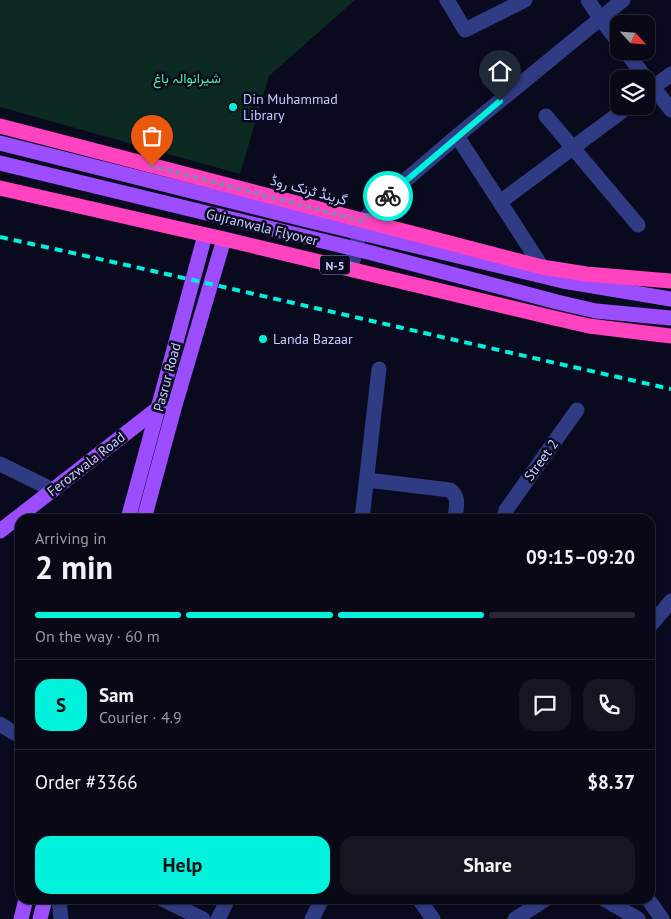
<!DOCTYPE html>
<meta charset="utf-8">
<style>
body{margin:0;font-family:"PT Sans",Vazirmatn,sans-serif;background:#161623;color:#f1f3f6;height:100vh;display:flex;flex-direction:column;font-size:19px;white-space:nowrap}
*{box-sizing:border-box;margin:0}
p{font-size:16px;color:#989aa1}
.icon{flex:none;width:28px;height:28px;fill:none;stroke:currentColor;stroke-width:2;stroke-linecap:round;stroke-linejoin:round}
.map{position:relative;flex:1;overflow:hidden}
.side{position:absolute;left:15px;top:514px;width:640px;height:390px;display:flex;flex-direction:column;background:#080816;border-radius:15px;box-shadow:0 1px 4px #0004,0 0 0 1px #292935}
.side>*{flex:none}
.needle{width:32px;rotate:116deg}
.buttons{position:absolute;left:610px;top:15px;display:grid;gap:10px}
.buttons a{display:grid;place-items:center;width:45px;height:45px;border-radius:10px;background:#080816;box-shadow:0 1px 4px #0004,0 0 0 1px #292935;font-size:25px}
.pin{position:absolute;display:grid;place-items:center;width:42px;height:42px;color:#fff;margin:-51px -21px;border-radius:50% 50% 50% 0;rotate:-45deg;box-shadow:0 0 5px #0007}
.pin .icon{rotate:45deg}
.courier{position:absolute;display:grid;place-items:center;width:50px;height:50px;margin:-25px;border:4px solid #00f2dd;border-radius:50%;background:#fff;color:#222;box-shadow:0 1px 6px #0007}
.overview em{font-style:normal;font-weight:600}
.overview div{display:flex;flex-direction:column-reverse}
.overview{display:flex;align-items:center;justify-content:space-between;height:85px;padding:0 20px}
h1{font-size:32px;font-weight:600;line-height:38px}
.bar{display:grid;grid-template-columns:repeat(4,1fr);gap:8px 5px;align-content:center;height:60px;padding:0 20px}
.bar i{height:6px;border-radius:4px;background:#292935}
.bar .on{background:#00f2dd}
.bar p{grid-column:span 4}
.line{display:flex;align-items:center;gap:12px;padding:0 20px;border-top:1px solid #292935}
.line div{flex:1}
.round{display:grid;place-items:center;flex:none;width:52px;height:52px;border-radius:15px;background:#161623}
.primary-button{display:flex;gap:10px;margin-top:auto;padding:10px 20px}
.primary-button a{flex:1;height:58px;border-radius:15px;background:#00f2dd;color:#111;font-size:20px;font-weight:600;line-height:58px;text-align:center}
.primary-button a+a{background:#161623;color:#f1f3f6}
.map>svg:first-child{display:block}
.green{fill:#0c2922}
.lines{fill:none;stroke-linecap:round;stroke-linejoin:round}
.minor{stroke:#2f3b83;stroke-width:15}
.major{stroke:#9c4eff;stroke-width:15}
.highway{stroke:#ff42bf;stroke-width:15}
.rail{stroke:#00f2dd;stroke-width:4;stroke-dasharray:8 6;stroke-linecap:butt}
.done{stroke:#8587b0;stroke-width:5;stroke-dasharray:0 9}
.route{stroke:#00f2dd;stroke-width:6}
.poi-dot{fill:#00f2dd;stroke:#0a0a1e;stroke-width:2}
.labels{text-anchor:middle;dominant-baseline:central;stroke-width:5;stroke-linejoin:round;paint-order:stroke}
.shield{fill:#0a0a1e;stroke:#8e91bc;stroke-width:1}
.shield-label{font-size:12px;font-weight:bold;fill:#c7cbff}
.park-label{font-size:14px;fill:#46eba4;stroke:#0a0a1e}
.poi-label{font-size:14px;fill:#c7cbff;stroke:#0a0a1e;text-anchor:start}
.street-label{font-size:14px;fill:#c7cbff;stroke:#0a0a1e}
</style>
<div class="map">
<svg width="671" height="919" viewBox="0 0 671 919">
<rect width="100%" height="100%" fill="#0a0a1e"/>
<path class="green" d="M 0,0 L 355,0 L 269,76 L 240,174 L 0,107 Z"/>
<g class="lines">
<path class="minor" d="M 447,0 L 465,30 L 525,0
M 588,0 L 600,18 L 619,43
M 625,51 L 671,110
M 646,93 L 671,74
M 546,116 L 638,225
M 457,136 L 542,267
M 500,202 L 629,106
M 351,269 L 362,221 L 393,191 L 457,136 L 623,0
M 0,464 L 53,490
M 367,480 L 450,490 C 460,497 456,507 455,519
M 362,519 L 379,369
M 504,519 L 506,510 L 577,410
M 650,626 L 671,601
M 0,724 L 14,733
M 59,899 L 61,919
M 162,899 L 203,919
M 419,899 L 433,919
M 604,899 L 638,919
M 648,899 L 662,919
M 218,919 L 228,899
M 312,919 L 322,899
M 515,919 L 546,899"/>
<path class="major" d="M 0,143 L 307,220 L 563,281 L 671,299
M 0,163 L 368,252 L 557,302 L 596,311 L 671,318
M 128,519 L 205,235
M 144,519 L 175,405 L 224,239
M 0,531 L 161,406
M 21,919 L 26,899
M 40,919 L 45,899"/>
<path class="highway" d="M 0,126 L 542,267 L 586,274 L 671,281
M 0,188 L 224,239 L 554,318 L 589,326 L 671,336"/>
<path class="rail" d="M 0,237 C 224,286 447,339 671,389"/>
</g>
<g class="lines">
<path class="done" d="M 152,166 L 362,221 L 388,196"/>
<path class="route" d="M 388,196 L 500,101"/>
</g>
<g class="poi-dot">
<circle cx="233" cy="107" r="5"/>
<circle cx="263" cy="339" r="5"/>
</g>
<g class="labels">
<rect class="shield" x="320" y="255.5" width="30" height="19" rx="4"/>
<g class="shield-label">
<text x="335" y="265">N-5</text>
</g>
<g class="park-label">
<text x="187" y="78">شیرانوالہ باغ</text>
</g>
<g class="poi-label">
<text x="243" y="99">Din Muhammad<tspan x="243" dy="16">Library</tspan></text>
<text x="273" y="339">Landa Bazaar</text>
</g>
<g class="street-label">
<text transform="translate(309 190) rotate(15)">گرینڈ ٹرنک روڈ</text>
<text transform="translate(262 227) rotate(14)">Gujranwala Flyover</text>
<text transform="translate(167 377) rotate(-75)">Pasrur Road</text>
<text transform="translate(541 460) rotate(-54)">Street 2</text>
<text transform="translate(86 464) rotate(-38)">Ferozwala Road</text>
</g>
</g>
</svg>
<div class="buttons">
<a><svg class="needle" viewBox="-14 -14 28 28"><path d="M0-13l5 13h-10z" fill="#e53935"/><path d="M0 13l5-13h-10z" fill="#989aa1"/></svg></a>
<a><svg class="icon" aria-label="layers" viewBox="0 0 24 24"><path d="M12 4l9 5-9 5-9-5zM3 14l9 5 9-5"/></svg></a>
</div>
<div class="pin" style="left:152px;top:166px;background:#ea580c"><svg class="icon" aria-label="bag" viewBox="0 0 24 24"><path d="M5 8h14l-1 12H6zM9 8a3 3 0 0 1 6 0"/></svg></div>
<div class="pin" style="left:500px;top:101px;background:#1f2937"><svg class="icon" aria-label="home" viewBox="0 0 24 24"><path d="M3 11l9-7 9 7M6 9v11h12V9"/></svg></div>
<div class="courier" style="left:388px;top:196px"><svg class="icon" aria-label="bike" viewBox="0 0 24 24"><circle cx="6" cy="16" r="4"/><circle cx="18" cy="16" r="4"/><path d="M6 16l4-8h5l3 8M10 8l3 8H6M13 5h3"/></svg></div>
<section class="side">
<div class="overview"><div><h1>2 min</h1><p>Arriving in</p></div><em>09:15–09:20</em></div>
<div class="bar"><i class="on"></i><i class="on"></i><i class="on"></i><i></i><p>On the way · 60 m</p></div>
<div class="line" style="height:90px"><b class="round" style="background:#00f2dd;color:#111">S</b><div><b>Sam</b><p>Courier · 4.9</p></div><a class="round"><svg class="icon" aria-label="chat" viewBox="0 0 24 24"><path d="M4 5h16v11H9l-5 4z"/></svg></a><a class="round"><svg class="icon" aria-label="phone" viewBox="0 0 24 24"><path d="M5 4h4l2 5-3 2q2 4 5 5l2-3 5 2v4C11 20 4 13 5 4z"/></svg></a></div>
<div class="line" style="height:65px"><div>Order #3366</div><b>$8.37</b></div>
<div class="primary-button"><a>Help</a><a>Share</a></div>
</section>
</div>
